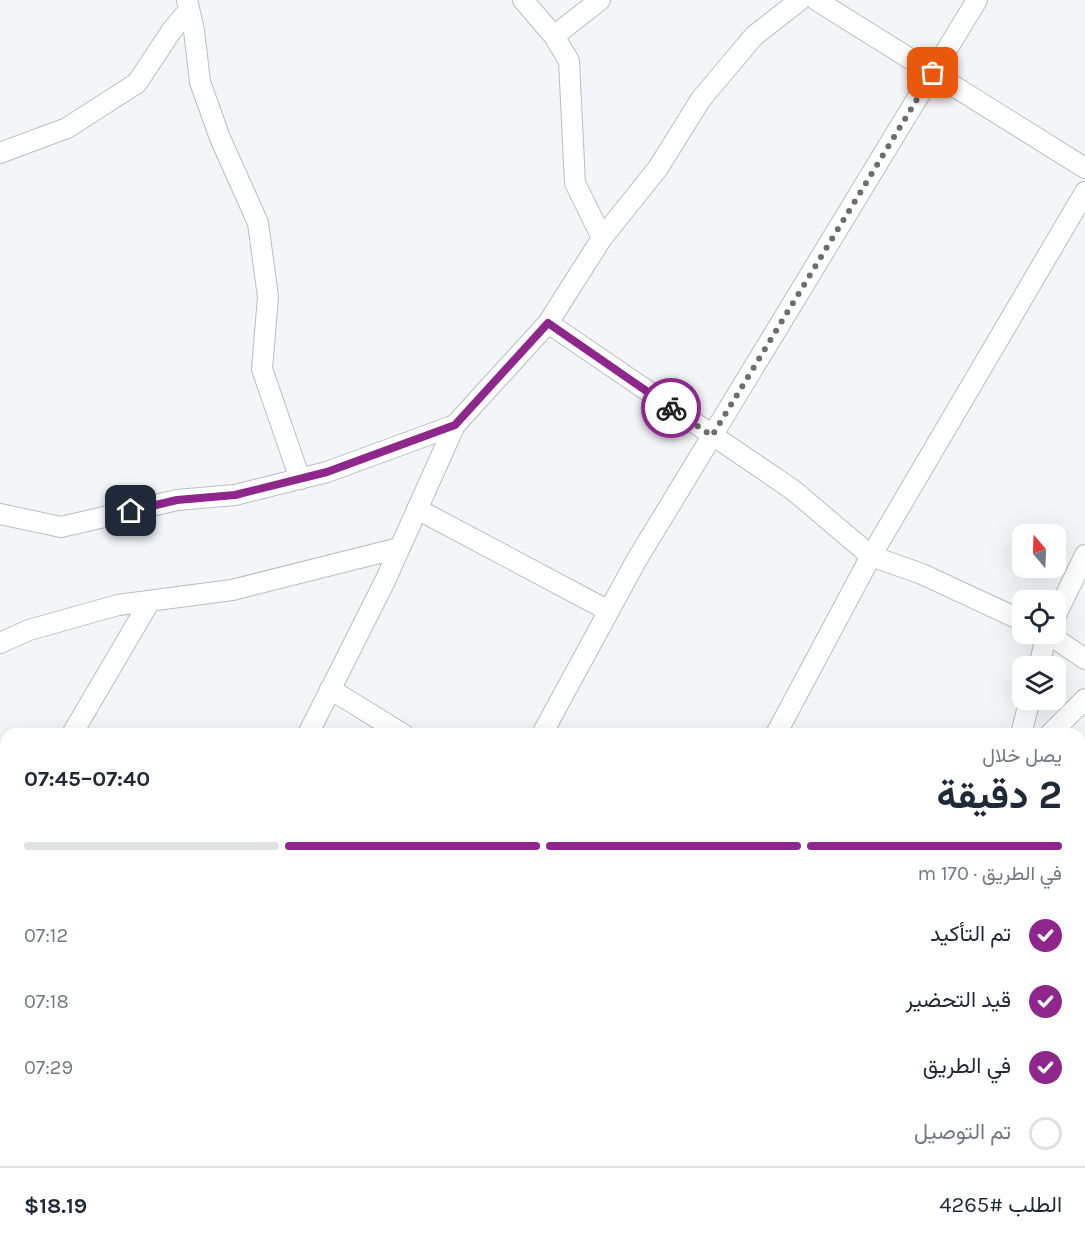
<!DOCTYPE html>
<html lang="ar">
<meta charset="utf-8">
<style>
body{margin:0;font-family:Karla,Vazirmatn,sans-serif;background:#f6f6f7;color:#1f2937;direction:rtl;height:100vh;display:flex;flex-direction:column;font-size:22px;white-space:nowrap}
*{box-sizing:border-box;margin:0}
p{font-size:20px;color:#747a83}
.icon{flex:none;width:33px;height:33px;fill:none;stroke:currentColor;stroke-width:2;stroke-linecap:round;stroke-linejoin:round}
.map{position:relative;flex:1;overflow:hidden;direction:ltr}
.details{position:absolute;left:0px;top:728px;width:1086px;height:530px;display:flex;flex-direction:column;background:#fff;border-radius:18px 18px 0 0;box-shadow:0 6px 24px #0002;direction:rtl}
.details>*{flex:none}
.needle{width:39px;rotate:341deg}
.tools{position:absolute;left:1012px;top:524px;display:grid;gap:12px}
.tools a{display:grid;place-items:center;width:54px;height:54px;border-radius:12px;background:#fff;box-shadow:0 6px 24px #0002;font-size:30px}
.pin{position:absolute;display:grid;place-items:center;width:51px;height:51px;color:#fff;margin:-26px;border-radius:12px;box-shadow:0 3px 9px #0006}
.courier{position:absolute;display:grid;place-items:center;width:60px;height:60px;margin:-30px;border:4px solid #8e268c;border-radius:50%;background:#fff;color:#222;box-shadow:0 2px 8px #0007}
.summary em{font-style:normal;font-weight:700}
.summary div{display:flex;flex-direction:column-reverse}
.summary{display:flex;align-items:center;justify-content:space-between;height:102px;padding:0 24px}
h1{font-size:39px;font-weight:700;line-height:45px}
.bar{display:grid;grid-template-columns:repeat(4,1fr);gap:9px 6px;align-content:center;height:72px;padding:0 24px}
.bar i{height:8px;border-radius:4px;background:#e0e1e3}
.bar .active{background:#8e268c}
.bar p{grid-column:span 4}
.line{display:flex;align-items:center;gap:15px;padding:0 24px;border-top:2px solid #e0e1e3}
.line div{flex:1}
ol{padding:0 24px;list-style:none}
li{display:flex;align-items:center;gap:18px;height:66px}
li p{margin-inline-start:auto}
li .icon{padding:6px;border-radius:50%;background:#8e268c;color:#fff;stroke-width:4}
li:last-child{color:#747a83}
li i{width:33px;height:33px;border:3px solid #e0e1e3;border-radius:50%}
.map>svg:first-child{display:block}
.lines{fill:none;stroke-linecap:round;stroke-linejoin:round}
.minor-casing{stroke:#babdbf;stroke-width:22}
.minor{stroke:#fff;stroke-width:20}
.done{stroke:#6b6d6e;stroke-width:6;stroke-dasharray:0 10.8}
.route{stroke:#8e268c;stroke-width:8}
</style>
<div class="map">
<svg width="1085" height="1256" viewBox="0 0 1085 1256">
<rect width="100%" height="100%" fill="#f2f6f8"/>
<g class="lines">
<g class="minor-casing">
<path id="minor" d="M 187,0 L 194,30 L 200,82 L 220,138 L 258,223 L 268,297 L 262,369 L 300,479
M 523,0 L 554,36 L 569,61 L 575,183 L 602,238
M 816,0 L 1085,168
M 554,36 L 600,0
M 0,153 L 67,128 L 137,83 L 172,30 L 189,10
M 548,323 L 793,490 L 871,556 L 922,574 L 1023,621
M 417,509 L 609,611
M 0,514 L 61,527 L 177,500 L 235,495 L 327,472 L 455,425
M 1056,615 L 1085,555
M 1047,633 L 1085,659
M 0,643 L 29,630 L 118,605 L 232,590 L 399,548
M 1039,666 L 1047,633
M 330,689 L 403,734
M 72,734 L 150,601
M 308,734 L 385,581 L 455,425 L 548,323 L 602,238 L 658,168 L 701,99 L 754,36 L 800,0
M 542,734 L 636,561 L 977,0
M 776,734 L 871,556 L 1085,192
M 1021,734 L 1030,699
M 1050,734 L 1085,699
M 0,855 L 6,845
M 0,949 L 6,952
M 1080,1050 L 1085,1042
M 0,1250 L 9,1256
M 503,1251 L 512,1256
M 817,1251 L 825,1256
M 248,1256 L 251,1251
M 453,1256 L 455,1251
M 701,1256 L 704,1251
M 954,1256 L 957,1251"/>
</g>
<use href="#minor" class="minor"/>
</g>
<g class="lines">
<path class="done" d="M 671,408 L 712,436 L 933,73"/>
<path class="route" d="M 131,511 L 177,500 L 235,495 L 327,472 L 455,425 L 548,323 L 671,408"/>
</g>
</svg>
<div class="tools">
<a><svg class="needle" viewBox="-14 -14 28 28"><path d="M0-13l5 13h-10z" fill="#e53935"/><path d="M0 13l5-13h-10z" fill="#747a83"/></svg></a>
<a><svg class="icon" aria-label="locate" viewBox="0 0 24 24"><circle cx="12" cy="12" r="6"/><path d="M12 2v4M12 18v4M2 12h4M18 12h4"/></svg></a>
<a><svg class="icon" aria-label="layers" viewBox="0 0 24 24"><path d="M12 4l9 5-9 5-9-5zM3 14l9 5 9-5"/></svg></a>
</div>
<div class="pin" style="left:933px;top:73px;background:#ea580c"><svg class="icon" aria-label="bag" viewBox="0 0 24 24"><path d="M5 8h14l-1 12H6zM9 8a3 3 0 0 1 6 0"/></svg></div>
<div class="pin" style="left:131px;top:511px;background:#1f2937"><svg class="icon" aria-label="home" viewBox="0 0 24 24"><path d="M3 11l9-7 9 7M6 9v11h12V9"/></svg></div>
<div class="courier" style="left:671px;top:408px"><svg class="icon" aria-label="bike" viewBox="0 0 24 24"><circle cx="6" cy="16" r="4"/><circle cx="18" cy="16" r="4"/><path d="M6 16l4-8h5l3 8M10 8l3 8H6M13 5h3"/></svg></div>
<section class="details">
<div class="summary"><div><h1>2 دقيقة</h1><p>يصل خلال</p></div><em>07:40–07:45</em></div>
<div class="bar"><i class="active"></i><i class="active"></i><i class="active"></i><i></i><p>في الطريق · 170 m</p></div>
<ol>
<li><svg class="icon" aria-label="check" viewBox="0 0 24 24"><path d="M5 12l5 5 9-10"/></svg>تم التأكيد<p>07:12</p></li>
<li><svg class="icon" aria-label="check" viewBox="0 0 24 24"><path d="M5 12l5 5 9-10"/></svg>قيد التحضير<p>07:18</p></li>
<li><svg class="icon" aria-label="check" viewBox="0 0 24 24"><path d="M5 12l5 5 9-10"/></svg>في الطريق<p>07:29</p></li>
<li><i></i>تم التوصيل</li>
</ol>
<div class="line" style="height:78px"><div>الطلب #4265</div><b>$18.19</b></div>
</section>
</div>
